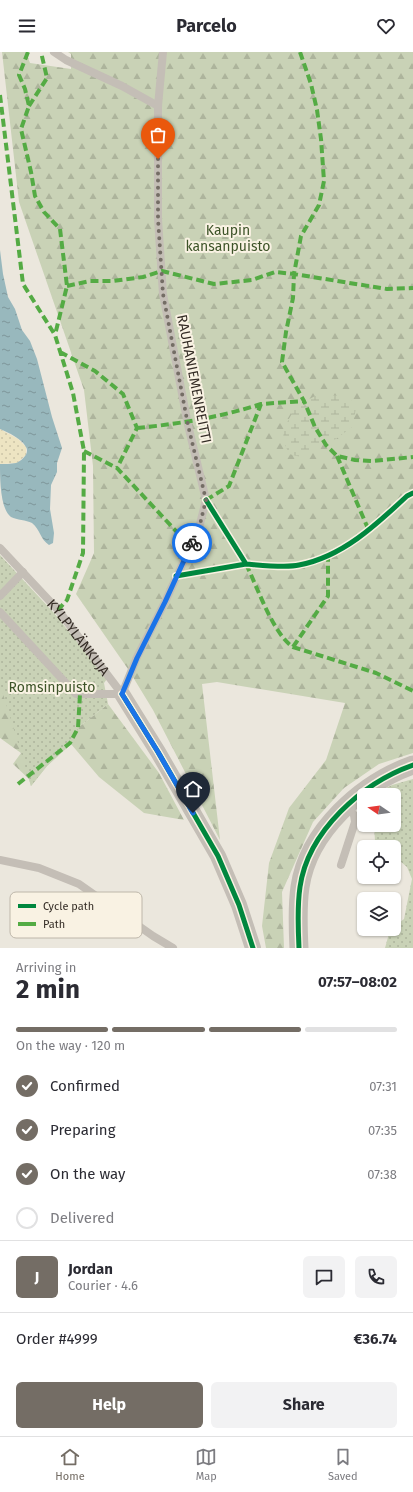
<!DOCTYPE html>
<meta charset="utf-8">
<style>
body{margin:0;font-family:"Fira Sans",sans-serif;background:#f2f2f3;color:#2b2b33;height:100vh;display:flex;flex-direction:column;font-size:15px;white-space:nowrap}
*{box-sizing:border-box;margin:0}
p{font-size:13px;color:#7c7c81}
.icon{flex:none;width:22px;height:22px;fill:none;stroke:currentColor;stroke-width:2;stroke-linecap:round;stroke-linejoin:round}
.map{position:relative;height:896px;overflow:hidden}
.drawer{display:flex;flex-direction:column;background:#fff;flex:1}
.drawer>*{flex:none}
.needle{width:26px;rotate:283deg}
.buttons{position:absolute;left:357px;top:736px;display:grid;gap:8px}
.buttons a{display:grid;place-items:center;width:44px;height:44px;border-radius:6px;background:#fff;box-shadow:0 1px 3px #0004;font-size:20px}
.pin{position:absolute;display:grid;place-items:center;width:34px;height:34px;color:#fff;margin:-41px -17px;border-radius:50% 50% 50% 0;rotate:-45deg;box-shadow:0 0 4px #0007}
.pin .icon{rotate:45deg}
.courier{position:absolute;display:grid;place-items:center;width:40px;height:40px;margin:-20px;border:3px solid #1a73e8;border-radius:50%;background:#fff;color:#222;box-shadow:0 1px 5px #0007}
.overview em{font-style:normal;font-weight:700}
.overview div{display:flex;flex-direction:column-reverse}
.overview{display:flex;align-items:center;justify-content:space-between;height:68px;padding:0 16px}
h1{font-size:26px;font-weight:700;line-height:30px}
.bar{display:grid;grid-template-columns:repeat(4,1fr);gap:6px 4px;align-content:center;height:48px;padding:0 16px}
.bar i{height:5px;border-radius:3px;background:#e1e1e2}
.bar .active{background:#746d65}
.bar p{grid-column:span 4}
.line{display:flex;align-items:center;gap:10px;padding:0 16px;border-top:1px solid #e1e1e2}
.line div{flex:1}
.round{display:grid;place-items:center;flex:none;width:42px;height:42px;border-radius:6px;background:#f2f2f3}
ol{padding:0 16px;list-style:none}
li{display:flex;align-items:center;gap:12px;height:44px}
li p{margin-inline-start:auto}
li .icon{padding:4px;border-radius:50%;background:#746d65;color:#fff;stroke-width:4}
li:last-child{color:#7c7c81}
li i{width:22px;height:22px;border:2px solid #e1e1e2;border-radius:50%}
.primary-button{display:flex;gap:8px;margin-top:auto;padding:8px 16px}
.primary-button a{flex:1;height:46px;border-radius:6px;background:#746d65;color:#fff;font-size:16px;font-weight:700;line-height:46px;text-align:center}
.primary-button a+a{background:#f2f2f3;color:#2b2b33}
header{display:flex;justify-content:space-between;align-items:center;height:52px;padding:0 16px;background:#fff;font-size:18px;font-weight:700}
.tab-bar{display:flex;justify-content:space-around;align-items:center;height:56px;border-top:1px solid #e1e1e2;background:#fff;font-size:11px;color:#7c7c81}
.tab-bar a{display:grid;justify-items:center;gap:2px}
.tab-bar .active{color:#746d65}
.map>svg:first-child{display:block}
.forest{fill:url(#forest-firs)}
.wetland{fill:url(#wetland-marsh)}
.sand{fill:url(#sand-dots)}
.park{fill:url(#park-dots)}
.water{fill:url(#water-ripples)}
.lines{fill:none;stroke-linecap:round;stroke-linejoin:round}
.service{stroke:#c4beb6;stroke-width:8}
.minor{stroke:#c4beb6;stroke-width:16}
.tertiary{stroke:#c4beb6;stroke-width:19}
.quiet{stroke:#54ab44;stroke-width:4;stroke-dasharray:8 4;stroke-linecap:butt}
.cycleway-casing{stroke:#f9f2e3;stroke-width:8}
.cycleway{stroke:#00873e;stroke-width:5}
.done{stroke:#746d65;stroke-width:4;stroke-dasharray:0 7.2}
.route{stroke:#1a73e8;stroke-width:5}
.labels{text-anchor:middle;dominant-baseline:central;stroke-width:4;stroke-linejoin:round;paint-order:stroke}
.park-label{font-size:14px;fill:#3d5328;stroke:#f9f2e3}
.street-label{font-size:14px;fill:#342c25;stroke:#f9f2e3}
.key{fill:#f9f2e3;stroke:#beb7aa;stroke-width:1}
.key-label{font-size:11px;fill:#342c25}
</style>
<header><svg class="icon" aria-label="menu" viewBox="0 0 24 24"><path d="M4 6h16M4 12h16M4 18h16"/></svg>Parcelo<svg class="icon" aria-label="heart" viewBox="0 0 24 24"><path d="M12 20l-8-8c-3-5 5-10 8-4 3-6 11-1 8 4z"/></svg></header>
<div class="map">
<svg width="413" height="896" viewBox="0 0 413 896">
<defs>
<pattern id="forest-firs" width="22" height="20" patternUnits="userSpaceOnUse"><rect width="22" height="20" fill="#c9d2b6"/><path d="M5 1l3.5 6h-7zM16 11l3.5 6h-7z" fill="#adb49c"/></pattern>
<pattern id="wetland-marsh" width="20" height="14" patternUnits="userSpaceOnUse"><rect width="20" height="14" fill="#c9d2b6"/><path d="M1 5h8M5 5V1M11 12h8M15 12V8" fill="none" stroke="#adb49c"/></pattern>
<pattern id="sand-dots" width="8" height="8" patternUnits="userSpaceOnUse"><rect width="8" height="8" fill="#ede4c2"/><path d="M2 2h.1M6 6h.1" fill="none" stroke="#ccc4a7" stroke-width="1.8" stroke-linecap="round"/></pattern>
<pattern id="park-dots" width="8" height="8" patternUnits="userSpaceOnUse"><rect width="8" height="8" fill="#c9d2b6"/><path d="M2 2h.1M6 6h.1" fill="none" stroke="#adb49c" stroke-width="1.8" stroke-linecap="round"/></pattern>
<pattern id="water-ripples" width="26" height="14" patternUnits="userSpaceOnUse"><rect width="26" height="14" fill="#98b8bd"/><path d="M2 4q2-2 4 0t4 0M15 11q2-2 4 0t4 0" fill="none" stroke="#7d9699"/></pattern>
</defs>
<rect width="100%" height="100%" fill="#ebe7dd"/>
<path class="forest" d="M 2,0 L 26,0 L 30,11 L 71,17 L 71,2 L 68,0 L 413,0 L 413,701 L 379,712 L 344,736 L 313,770 L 282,840 L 284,896 L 266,896 L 262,874 L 269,811 L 289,756 L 326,708 L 345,651 L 217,630 L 202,632 L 220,788 L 153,658 L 128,617 L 76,542 L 94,501 L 93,414 L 84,338 L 19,150 Z
M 0,591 L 79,675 L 108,652 L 159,721 L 184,768 L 144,761 L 99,725 L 71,692 L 47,714 L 31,734 L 29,727 L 13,712 L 21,701 L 0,686 Z"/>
<path class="wetland" d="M 317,343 L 343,344 L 357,352 L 352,375 L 336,387 L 314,395 L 301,405 L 289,402 L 283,388 L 284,376 L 296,354 Z"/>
<path class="sand" d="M 0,377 L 18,387 L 26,395 L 26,403 L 17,411 L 0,412 Z"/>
<path class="park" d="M 0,503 L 54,561 L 107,627 L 104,631 L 108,652 L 79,675 L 71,692 L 47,714 L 31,734 L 0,632 Z
M 413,727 L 413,896 L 385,896 L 390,878 L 394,877 L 394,875 L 404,867 L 412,827 L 407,815 L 394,804 L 394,795 L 382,795 L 375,789 L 374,773 L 394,773 L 394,743 L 372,743 L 392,733 Z"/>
<path class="water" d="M 0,198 L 3,222 L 8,245 L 15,257 L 22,278 L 30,289 L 37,307 L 52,365 L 62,396 L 57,411 L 57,420 L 51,433 L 50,457 L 54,481 L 53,491 L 49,493 C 40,487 40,477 32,471 C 26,468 17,468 11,465 C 0,457 0,426 0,412 C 5,412 11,412 16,411 C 22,409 30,401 26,395 C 21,386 9,381 0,377 Z"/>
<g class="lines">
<g class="service">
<path d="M 54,0 L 66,8 L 122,34 L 158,54"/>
<path id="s1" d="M 0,496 L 58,558 L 122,642"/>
<path d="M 0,544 L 23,520"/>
<path d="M 0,560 L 76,642 L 122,642"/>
<path d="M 122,642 L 137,605 L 165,550 L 199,476 L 206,448 L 188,373 L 163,242 L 158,167 L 158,54 L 163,0"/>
<path d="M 0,808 L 39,816 L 79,832 L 153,884 L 173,896"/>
<path d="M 341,813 L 355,770 L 354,763 L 347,754"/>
</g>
<path class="minor" d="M 122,642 L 158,700 L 218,804 L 239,853 L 253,896"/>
<path class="tertiary" d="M 299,896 C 298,876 297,855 300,835 C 308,779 362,731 413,713"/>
<path class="quiet" d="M 28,0 L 19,23 L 25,37 L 29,54 L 21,77 L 31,120 L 35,144 L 44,160 L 60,177 L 67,234 L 55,283
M 300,0 L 311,32 L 317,58 L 321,87 L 324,129 L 319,153 L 301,184 L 294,222 L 293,246 L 286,280 L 282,310 L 304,349 L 315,375 L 326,393 L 337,404 L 355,408 L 373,409 L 413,405
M 0,43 L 23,232 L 55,283 L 73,341 L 84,399 L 83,501 L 67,548 L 58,558
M 29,54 L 47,26 L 41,0
M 67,234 L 90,229 L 113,229 L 143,225 L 162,219 L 214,232 L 252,228 L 275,220 L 294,222 L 387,237 L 413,236
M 60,300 L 95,319 L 123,342 L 137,376 L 117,416
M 137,376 C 179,372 221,365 261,352
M 84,399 L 117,416 L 190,494
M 337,404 L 369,479
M 206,448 L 229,434 L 261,352 L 304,349
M 246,512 C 257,534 273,582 293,595 L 376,621 L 413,639
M 293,595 L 328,544 L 328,504
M 18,732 L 70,691 L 78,676 L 80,642"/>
<g class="cycleway-casing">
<path id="cycleway" d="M 206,448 L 246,512 C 260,513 286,516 299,513 C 342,505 376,473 407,444 L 413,441
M 176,524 L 246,512
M 122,642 L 158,700 L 218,804 L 239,853 L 253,896
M 299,896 C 298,876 297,855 300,835 C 308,779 362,731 413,713"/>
</g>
<use href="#cycleway" class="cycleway"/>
</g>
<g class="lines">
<path class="done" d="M 158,107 L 158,167 L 163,242 L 188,373 L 206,448 L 199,476 L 192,491"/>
<path class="route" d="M 192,491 L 165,550 L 137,606 L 122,642 L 158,700 L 193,761"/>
</g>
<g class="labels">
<g class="park-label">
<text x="228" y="178">Kaupin<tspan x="228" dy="16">kansanpuisto</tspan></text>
<text x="52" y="635">Romsinpuisto</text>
</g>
<g class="street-label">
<text transform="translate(194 327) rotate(79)">RAUHANIEMENREITTI</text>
<text stroke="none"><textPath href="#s1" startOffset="119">KYLPYLÄNKUJA</textPath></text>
</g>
</g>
<rect x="10" y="840" width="132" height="46" rx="6" class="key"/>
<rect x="18" y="852" width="18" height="4" fill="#00873e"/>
<rect x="18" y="870" width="18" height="4" fill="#54ab44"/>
<g class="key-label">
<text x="43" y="858">Cycle path</text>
<text x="43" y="876">Path</text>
</g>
</svg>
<div class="buttons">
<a><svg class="needle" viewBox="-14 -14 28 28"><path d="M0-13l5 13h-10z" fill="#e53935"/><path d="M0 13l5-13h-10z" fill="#7c7c81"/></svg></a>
<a><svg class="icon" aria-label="locate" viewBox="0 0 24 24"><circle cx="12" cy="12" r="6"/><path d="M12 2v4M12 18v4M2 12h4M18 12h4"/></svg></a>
<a><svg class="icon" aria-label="layers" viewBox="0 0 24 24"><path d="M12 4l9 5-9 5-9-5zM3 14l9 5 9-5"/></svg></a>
</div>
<div class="pin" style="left:158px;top:107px;background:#ea580c"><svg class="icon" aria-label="bag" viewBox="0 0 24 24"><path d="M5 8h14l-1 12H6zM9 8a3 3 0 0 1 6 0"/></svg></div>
<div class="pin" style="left:193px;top:761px;background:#1f2937"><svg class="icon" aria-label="home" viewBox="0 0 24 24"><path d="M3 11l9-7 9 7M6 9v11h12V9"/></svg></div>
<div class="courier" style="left:192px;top:491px"><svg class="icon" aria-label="bike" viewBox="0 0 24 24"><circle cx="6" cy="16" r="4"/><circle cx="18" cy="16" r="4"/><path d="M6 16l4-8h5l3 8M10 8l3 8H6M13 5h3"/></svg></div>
</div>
<section class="drawer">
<div class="overview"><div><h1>2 min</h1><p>Arriving in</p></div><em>07:57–08:02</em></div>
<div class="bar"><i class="active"></i><i class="active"></i><i class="active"></i><i></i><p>On the way · 120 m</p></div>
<ol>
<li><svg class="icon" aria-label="check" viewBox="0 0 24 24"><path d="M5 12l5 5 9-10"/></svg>Confirmed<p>07:31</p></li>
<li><svg class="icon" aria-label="check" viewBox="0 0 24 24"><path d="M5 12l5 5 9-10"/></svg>Preparing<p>07:35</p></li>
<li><svg class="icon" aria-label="check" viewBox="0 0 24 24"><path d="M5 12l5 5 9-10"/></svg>On the way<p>07:38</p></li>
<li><i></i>Delivered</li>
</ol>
<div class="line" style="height:72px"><b class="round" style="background:#746d65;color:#fff">J</b><div><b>Jordan</b><p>Courier · 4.6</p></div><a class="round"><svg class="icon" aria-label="chat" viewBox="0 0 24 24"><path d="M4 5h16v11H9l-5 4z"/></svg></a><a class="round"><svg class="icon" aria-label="phone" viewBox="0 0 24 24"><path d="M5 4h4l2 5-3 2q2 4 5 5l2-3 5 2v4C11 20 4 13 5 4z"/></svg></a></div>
<div class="line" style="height:52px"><div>Order #4999</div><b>€36.74</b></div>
<div class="primary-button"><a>Help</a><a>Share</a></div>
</section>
<nav class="tab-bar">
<a class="active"><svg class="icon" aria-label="home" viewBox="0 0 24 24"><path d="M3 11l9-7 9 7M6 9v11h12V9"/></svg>Home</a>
<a><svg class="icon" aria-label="map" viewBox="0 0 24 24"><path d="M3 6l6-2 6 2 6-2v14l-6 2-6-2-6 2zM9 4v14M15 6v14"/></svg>Map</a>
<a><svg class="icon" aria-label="saved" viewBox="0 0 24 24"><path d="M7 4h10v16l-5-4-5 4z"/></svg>Saved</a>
</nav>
